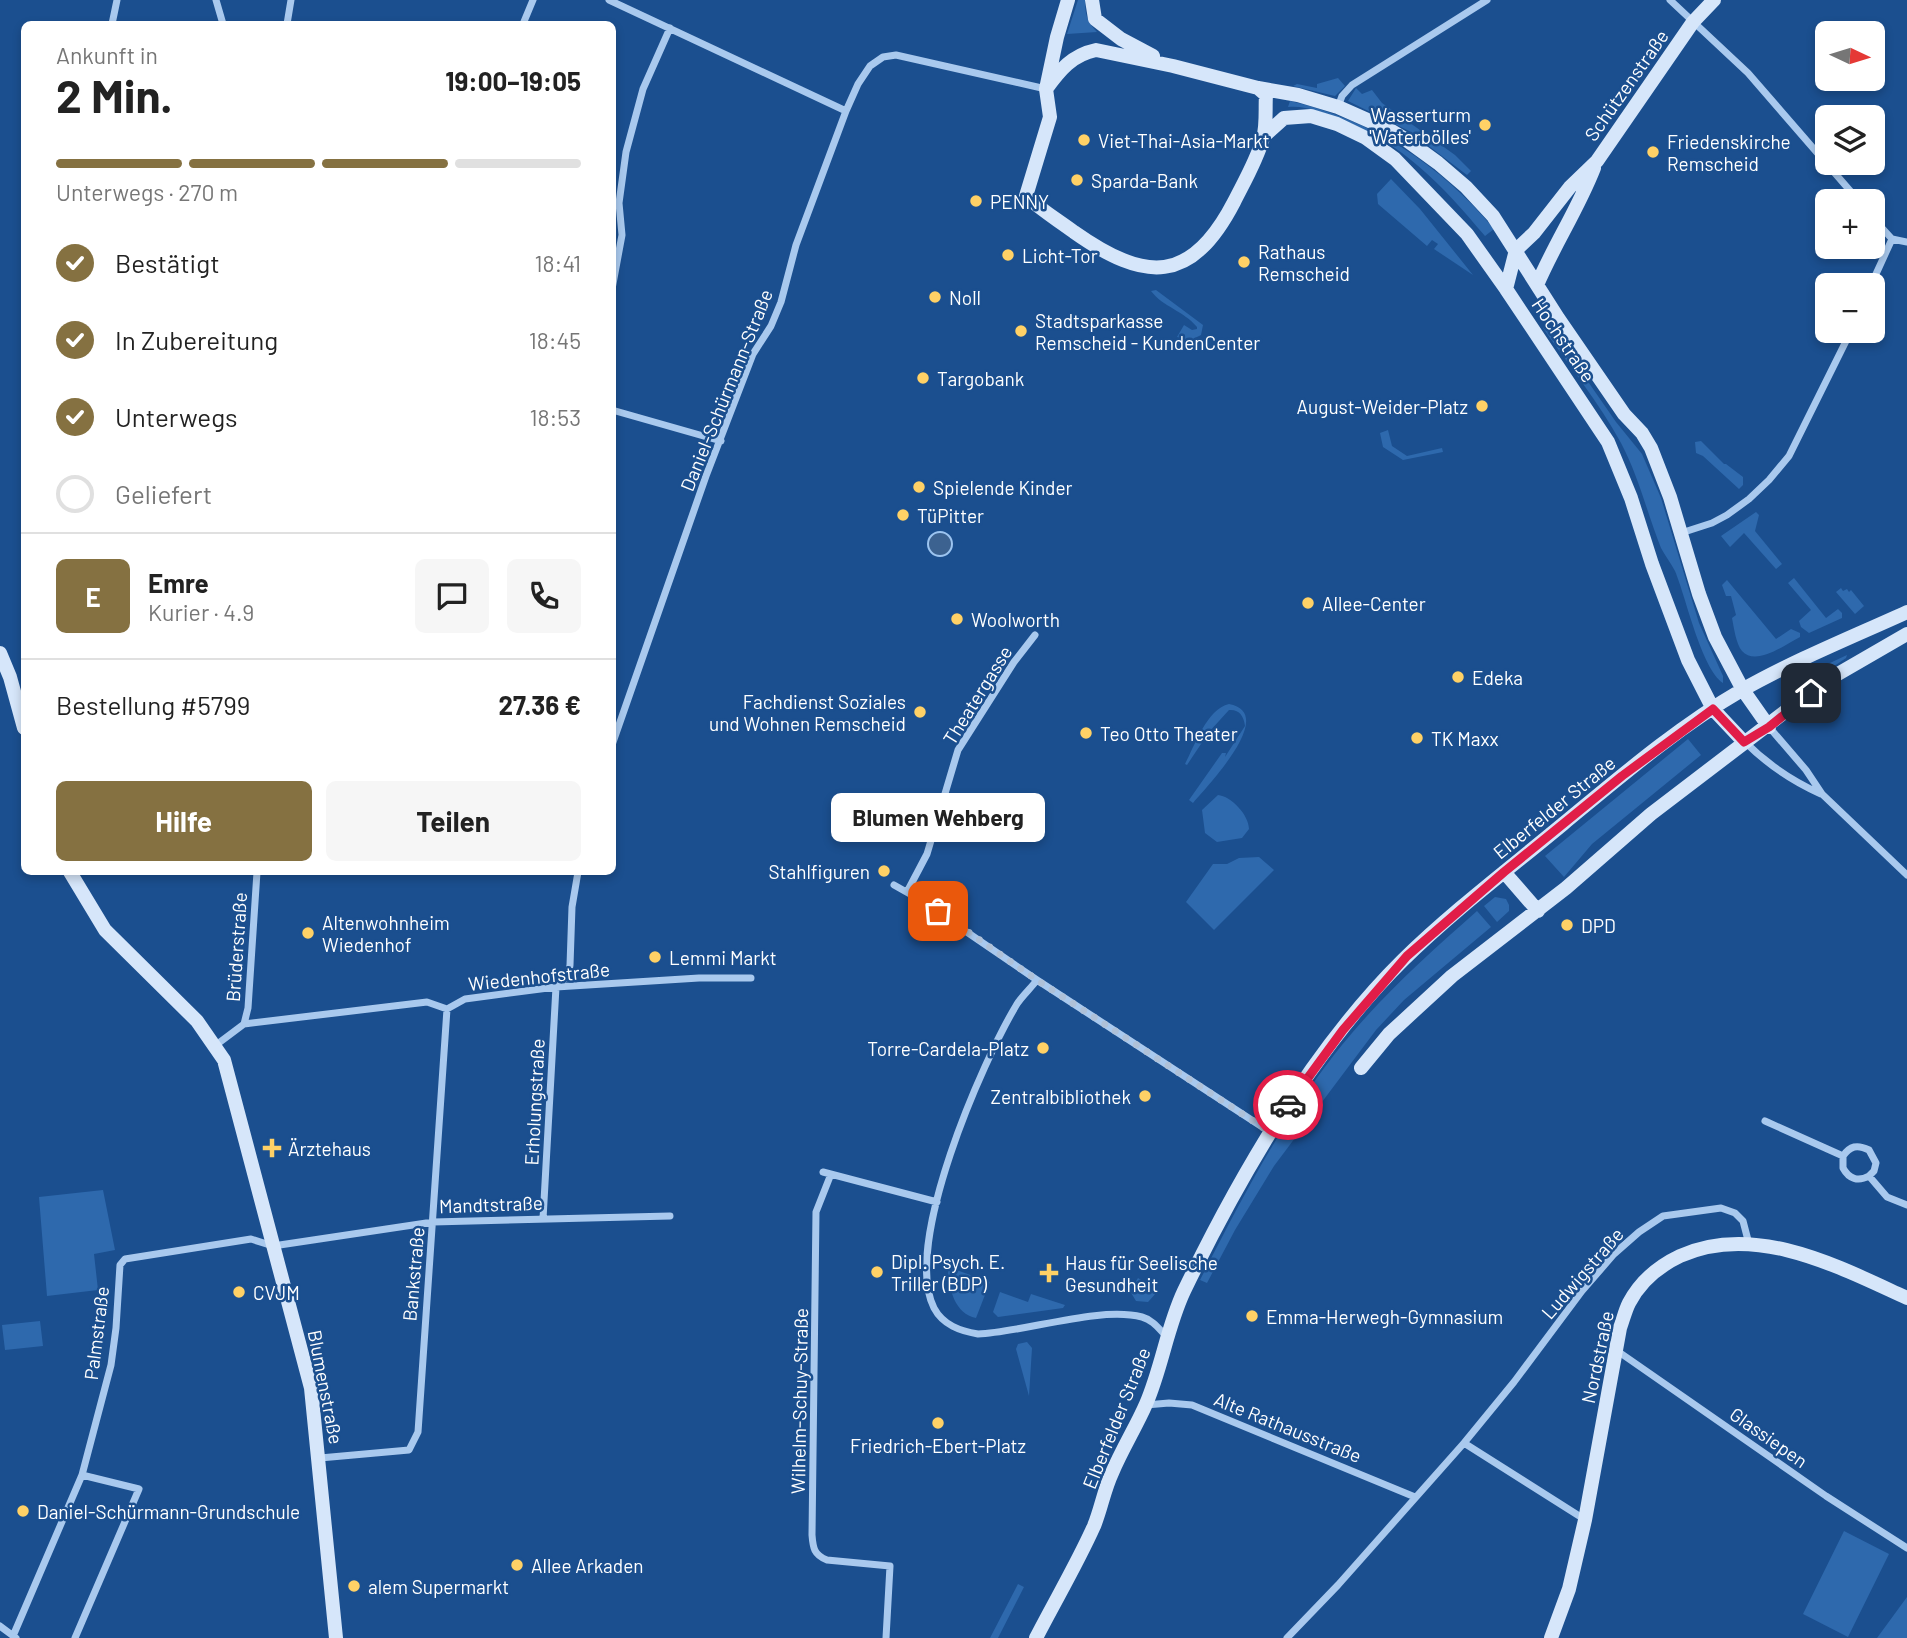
<!DOCTYPE html>
<html lang="de">
<meta charset="utf-8">
<style>
body{margin:0;font-family:Barlow,sans-serif;background:#f6f6f6;color:#222;height:100vh;display:flex;flex-direction:column;font-size:26px;white-space:nowrap}
*{box-sizing:border-box;margin:0}
p{font-size:23px;color:#767676}
.icon{flex:none;width:38px;height:38px;fill:none;stroke:currentColor;stroke-width:2;stroke-linecap:round;stroke-linejoin:round}
.map{position:relative;flex:1;overflow:hidden}
.side{position:absolute;left:21px;top:21px;width:595px;height:854px;display:flex;flex-direction:column;background:#fff;border-radius:10px;box-shadow:0 4px 10px #0003}
.side>*{flex:none}
.needle{width:46px;rotate:94deg}
.tools{position:absolute;left:1815px;top:21px;display:grid;gap:14px}
.tools a{display:grid;place-items:center;width:70px;height:70px;border-radius:10px;background:#fff;box-shadow:0 4px 10px #0003;font-size:35px}
.pin{position:absolute;display:grid;place-items:center;width:60px;height:60px;color:#fff;margin:-30px;border-radius:14px;box-shadow:0 4px 10px #0006}
.courier{position:absolute;display:grid;place-items:center;width:70px;height:70px;margin:-35px;border:5px solid #e11d48;border-radius:50%;background:#fff;color:#222;box-shadow:0 2px 9px #0007}
.bubble{position:absolute;height:49px;border-radius:10px;background:#fff;box-shadow:0 4px 10px #0003;font-size:23px;font-weight:700;line-height:49px;text-align:center}
.summary em{font-style:normal;font-weight:700}
.summary div{display:flex;flex-direction:column-reverse}
.summary{display:flex;align-items:center;justify-content:space-between;height:119px;padding:0 35px}
h1{font-size:46px;font-weight:700;line-height:52px}
.bar{display:grid;grid-template-columns:repeat(4,1fr);gap:10px 7px;align-content:center;height:84px;padding:0 35px}
.bar i{height:9px;border-radius:5px;background:#e0e0e0}
.bar .active{background:#857141}
.bar p{grid-column:span 4}
.line{display:flex;align-items:center;gap:18px;padding:0 35px;border-top:2px solid #e0e0e0}
.line div{flex:1}
.round{display:grid;place-items:center;flex:none;width:74px;height:74px;border-radius:10px;background:#f6f6f6}
ol{padding:0 35px;list-style:none}
li{display:flex;align-items:center;gap:21px;height:77px}
li p{margin-inline-start:auto}
li .icon{padding:7px;border-radius:50%;background:#857141;color:#fff;stroke-width:4}
li:last-child{color:#767676}
li i{width:38px;height:38px;border:4px solid #e0e0e0;border-radius:50%}
.button{display:flex;gap:14px;margin-top:auto;padding:14px 35px}
.button a{flex:1;height:80px;border-radius:10px;background:#857141;color:#fff;font-size:28px;font-weight:700;line-height:80px;text-align:center}
.button a+a{background:#f6f6f6;color:#222}
.map>svg:first-child{display:block}
.green{fill:#2e69ad}
.water{fill:#3c6290;stroke:#9cc4f0;stroke-width:2}
.lines{fill:none;stroke-linecap:round;stroke-linejoin:round}
.street{stroke:#a9c9ee;stroke-width:7}
.secondary{stroke:#d6e6fa;stroke-width:14}
.done{stroke:#afc1d8;stroke-width:7;stroke-dasharray:0 12.6}
.route{stroke:#e11d48;stroke-width:9}
.poi-dot{fill:#ffd166;stroke:#1b4f8f;stroke-width:2.5}
.labels{text-anchor:middle;dominant-baseline:central;stroke-width:5;stroke-linejoin:round;paint-order:stroke}
.street-label{font-size:19px;fill:#fff;stroke:#1b4f8f}
.poi-label{font-size:19px;fill:#fff;stroke:#1b4f8f;text-anchor:start}
</style>
<div class="map">
<svg width="1907" height="1638" viewBox="0 0 1907 1638">
<rect width="100%" height="100%" fill="#1b4f8f"/>
<path class="green" d="M 1078,0 L 1085,0 C 1085,14 1087,22 1097,32 L 1067,34 Z
M 1338,78 L 1345,86 L 1335,96 L 1293,86 L 1297,84 L 1317,88 L 1317,84 Z
M 1356,88 L 1362,94 L 1372,90 L 1382,103 L 1455,155 L 1471,171 L 1467,175 L 1409,131 L 1348,101 Z
M 1290,101 C 1372,120 1440,164 1494,229 L 1485,236 C 1441,184 1404,144 1340,119 C 1324,113 1305,105 1288,107 Z
M 1391,179 L 1420,209 L 1473,275 L 1434,249 L 1438,244 L 1432,240 L 1427,246 L 1378,204 L 1377,194 Z
M 1156,290 L 1203,325 L 1201,335 L 1189,341 L 1177,337 L 1184,325 L 1192,330 L 1197,329 L 1197,327 C 1184,311 1163,307 1151,291 Z
M 1548,324 L 1616,422 L 1642,454 L 1661,498 L 1699,623 L 1723,676 L 1723,683 C 1701,668 1686,597 1675,571 C 1671,563 1665,556 1661,548 C 1647,513 1639,477 1621,443 C 1599,403 1569,365 1543,328 Z
M 1388,430 L 1392,446 L 1407,456 L 1442,448 L 1443,452 L 1403,460 L 1383,447 L 1380,433 Z
M 1701,441 L 1724,464 L 1726,464 L 1743,477 L 1743,485 L 1739,489 L 1703,456 L 1696,453 L 1695,442 Z
M 1756,512 L 1759,515 L 1755,531 L 1782,564 L 1776,569 L 1744,533 L 1730,547 L 1721,536 Z
M 1794,578 L 1826,618 L 1838,609 L 1842,613 L 1842,618 L 1809,633 L 1801,627 L 1799,621 L 1811,610 L 1788,583 Z
M 1727,580 L 1776,639 L 1791,629 L 1800,633 L 1800,637 C 1786,644 1756,667 1742,651 C 1736,644 1734,628 1732,618 L 1736,615 L 1731,596 L 1726,596 L 1722,585 Z
M 1841,588 L 1843,591 L 1847,589 L 1849,592 L 1851,590 L 1864,606 L 1855,614 L 1836,592 Z
M 1847,655 L 1846,658 L 1790,696 L 1784,687 L 1802,676 Z
M 1229,704 C 1278,713 1208,785 1193,803 L 1189,800 L 1222,753 L 1226,753 L 1225,757 L 1245,726 C 1244,716 1239,709 1229,710 L 1209,732 L 1187,765 L 1185,764 C 1195,745 1207,709 1229,704 Z
M 1688,739 L 1701,755 L 1592,844 L 1564,877 L 1545,856 Z
M 1218,795 C 1231,796 1249,815 1249,829 L 1242,838 L 1217,842 L 1205,833 L 1202,810 Z
M 1259,857 L 1274,870 L 1214,930 L 1186,902 L 1213,864 L 1227,864 L 1239,858 Z
M 1495,897 L 1506,899 L 1509,905 L 1509,911 L 1497,922 L 1484,906 Z
M 1477,911 L 1491,927 L 1404,1000 L 1376,1030 L 1274,1166 L 1235,1230 L 1207,1283 L 1200,1280 C 1240,1202 1280,1124 1334,1055 C 1376,1001 1426,956 1477,911 Z
M 103,1190 L 115,1250 L 94,1254 L 98,1290 L 47,1296 L 39,1197 Z
M 948,1267 L 990,1282 L 976,1318 C 954,1314 948,1286 948,1267 Z
M 1138,1278 L 1158,1291 L 1148,1302 L 1136,1301 L 1130,1291 Z
M 1000,1292 L 1028,1302 L 1031,1294 L 1065,1305 L 1063,1308 L 998,1317 L 993,1312 Z
M 40,1321 L 43,1346 L 5,1350 L 2,1325 Z
M 1027,1342 L 1032,1348 L 1029,1396 L 1016,1349 L 1018,1344 Z
M 1844,1531 L 1889,1554 L 1848,1637 L 1803,1614 Z
M 1018,1584 L 1024,1587 L 998,1638 L 990,1638 Z
M 1907,1597 L 1907,1638 L 1877,1638 Z"/>
<path class="water" d="M928 544a12 12 0 1 1 24 0a12 12 0 1 1-24 0Z"/>
<g class="lines">
<path class="street" d="M 216,0 L 223,24
M 609,0 L 846,111
M 1670,0 L 1748,73 L 1859,201
M 112,24 L 117,0
M 287,24 L 291,0
M 523,24 L 533,0
M 1338,107 L 1342,96 L 1352,85 L 1487,0
M 1872,217 L 1892,239 L 1907,242
M 1871,285 L 1892,239
M 612,289 L 622,235 L 619,203 L 626,152 L 643,89 L 670,28
M 612,410 L 721,441
M 1681,533 L 1712,523 L 1727,515 L 1749,499 L 1769,480 L 1789,456 L 1851,331
M 1769,727 L 1806,770 L 1822,794 L 1907,875
M 1745,742 C 1768,765 1792,781 1821,794
M 612,745 L 706,476 L 753,354 L 771,326 L 781,302 L 796,245 L 846,111 L 858,84 L 870,66 L 883,57 L 896,55 L 1046,89
M 894,885 L 917,898 L 1037,980 L 1270,1132
M 907,892 L 927,854 L 958,750 L 1014,662 L 1035,635
M 1037,980 C 1031,988 1022,996 1017,1004 C 982,1062 902,1245 934,1308 C 943,1325 960,1331 978,1334 C 1025,1332 1099,1306 1142,1317 C 1153,1320 1159,1329 1167,1337
M 447,1009 L 465,999 L 556,987 L 699,978 L 751,978
M 244,1024 L 248,1008 L 257,872
M 216,1045 L 244,1024 L 427,1002 L 447,1009
M 1765,1121 L 1843,1156 L 1843,1168 C 1849,1179 1858,1182 1869,1176 L 1887,1197 L 1907,1205
M 1843,1156 C 1850,1146 1857,1144 1869,1150 L 1876,1163 L 1874,1171 L 1869,1176
M 823,1172 L 937,1202
M 831,1174 L 816,1212 L 812,1535 C 813,1548 814,1555 827,1560 L 890,1566 L 886,1638
M 543,1219 L 556,987 L 568,976 L 570,965 L 572,907 L 578,872
M 1616,1350 L 1826,1496 L 1907,1548
M 1146,1405 L 1169,1403 L 1192,1405 L 1415,1497
M 1464,1443 L 1584,1519
M 320,1458 L 409,1450 L 418,1432 L 447,1009
M 0,1626 L 16,1638
M 13,1636 L 82,1475 L 111,1365 L 116,1328 L 120,1265 L 125,1259 L 251,1239 L 273,1246 L 433,1222 L 670,1216
M 75,1638 L 139,1489 L 82,1475
M 1287,1638 L 1338,1585 L 1464,1443 L 1514,1382 L 1582,1291 L 1614,1254 L 1639,1232 L 1663,1216 L 1721,1208 L 1735,1213 L 1743,1221 L 1749,1244"/>
<path class="secondary" d="M 1068,0 L 1057,37 L 1046,89 L 1050,117 L 1026,196 C 1041,210 1058,220 1074,232 C 1145,282 1191,285 1234,202 C 1244,182 1257,160 1263,138 C 1267,126 1265,108 1266,95 L 1258,88
M 1092,0 L 1095,19 L 1121,39 L 1153,56
M 1046,89 C 1060,70 1072,55 1096,50 L 1173,66 L 1258,88 L 1298,95 L 1338,107 L 1390,130 L 1405,139 L 1438,163 L 1466,187 L 1493,216 L 1558,318 L 1624,414 L 1642,433 L 1651,448 L 1670,497 L 1699,594 L 1715,637 L 1743,690 L 1769,727
M 1264,136 L 1284,118 L 1311,116 L 1337,124 L 1366,138 L 1395,159 L 1467,234 L 1506,289 L 1608,442 L 1631,498 L 1652,564 L 1688,660 L 1713,709 L 1744,742
M 1516,250 L 1534,233 L 1570,187 L 1597,161 L 1693,22 L 1714,0
M 1537,285 C 1554,245 1578,209 1594,168
M 1506,289 L 1516,250
M 0,653 L 10,677 L 24,728
M 70,872 L 105,930 L 197,1021 L 224,1060 L 311,1388 L 336,1638
M 1504,872 L 1538,911
M 1361,1068 L 1389,1034 L 1452,976 L 1566,888 L 1651,814 L 1824,682 L 1907,634
M 1036,1638 C 1055,1601 1077,1564 1094,1526 C 1101,1509 1104,1490 1112,1473 C 1122,1449 1136,1427 1146,1404 C 1162,1367 1167,1327 1184,1291 C 1239,1177 1312,1050 1403,960 C 1453,911 1510,868 1563,824 C 1620,777 1678,727 1742,690 C 1795,660 1852,637 1907,612
M 1551,1638 L 1569,1589 L 1585,1520 L 1620,1328 C 1623,1320 1625,1311 1629,1303 C 1640,1282 1659,1266 1680,1256 C 1755,1222 1839,1267 1907,1298"/>
</g>
<g class="lines">
<path class="done" d="M 938,911 L 1037,980 L 1270,1132 L 1288,1105"/>
<path class="route" d="M 1288,1105 L 1343,1030 L 1407,956 L 1504,872 L 1622,776 L 1713,709 L 1744,742 L 1769,727 L 1811,693"/>
</g>
<g class="poi-dot">
<circle cx="1485" cy="125" r="7"/>
<circle cx="1084" cy="140" r="7"/>
<circle cx="1653" cy="152" r="7"/>
<circle cx="1077" cy="180" r="7"/>
<circle cx="976" cy="201" r="7"/>
<circle cx="1008" cy="255" r="7"/>
<circle cx="1244" cy="262" r="7"/>
<circle cx="935" cy="297" r="7"/>
<circle cx="1021" cy="331" r="7"/>
<circle cx="923" cy="378" r="7"/>
<circle cx="1482" cy="406" r="7"/>
<circle cx="919" cy="487" r="7"/>
<circle cx="903" cy="515" r="7"/>
<circle cx="1308" cy="603" r="7"/>
<circle cx="957" cy="619" r="7"/>
<circle cx="1458" cy="677" r="7"/>
<circle cx="920" cy="712" r="7"/>
<circle cx="1086" cy="733" r="7"/>
<circle cx="1417" cy="738" r="7"/>
<circle cx="884" cy="871" r="7"/>
<circle cx="1567" cy="925" r="7"/>
<circle cx="308" cy="933" r="7"/>
<circle cx="655" cy="957" r="7"/>
<circle cx="1043" cy="1048" r="7"/>
<circle cx="1145" cy="1096" r="7"/>
<path d="M268.5 1137.5h7v7h7v7h-7v7h-7v-7h-7v-7h7z"/>
<circle cx="877" cy="1272" r="7"/>
<path d="M1045.5 1262.5h7v7h7v7h-7v7h-7v-7h-7v-7h7z"/>
<circle cx="239" cy="1292" r="7"/>
<circle cx="1252" cy="1316" r="7"/>
<circle cx="938" cy="1423" r="7"/>
<circle cx="23" cy="1511" r="7"/>
<circle cx="517" cy="1565" r="7"/>
<circle cx="354" cy="1586" r="7"/>
</g>
<g class="labels">
<g class="street-label">
<text transform="translate(1626 85) rotate(-55)">Schützenstraße</text>
<text transform="translate(1564 340) rotate(56)">Hochstraße</text>
<text transform="translate(726 390) rotate(-68)">Daniel-Schürmann-Straße</text>
<text transform="translate(977 695) rotate(-58)">Theatergasse</text>
<text transform="translate(1554 807) rotate(-39)">Elberfelder Straße</text>
<text transform="translate(236 947) rotate(-86)">Brüderstraße</text>
<text transform="translate(539 976) rotate(-6)">Wiedenhofstraße</text>
<text transform="translate(534 1102) rotate(-87)">Erholungstraße</text>
<text transform="translate(491 1204) rotate(-2)">Mandtstraße</text>
<text transform="translate(1582 1273) rotate(-49)">Ludwigstraße</text>
<text transform="translate(413 1274) rotate(-85)">Bankstraße</text>
<text transform="translate(96 1333) rotate(-83)">Palmstraße</text>
<text transform="translate(1597 1357) rotate(-78)">Nordstraße</text>
<text transform="translate(326 1387) rotate(79)">Blumenstraße</text>
<text transform="translate(799 1401) rotate(-89)">Wilhelm-Schuy-Straße</text>
<text transform="translate(1116 1418) rotate(-68)">Elberfelder Straße</text>
<text transform="translate(1288 1427) rotate(22)">Alte Rathausstraße</text>
<text transform="translate(1769 1437) rotate(35)">Glassiepen</text>
</g>
<g class="poi-label">
<text x="1471" y="114" text-anchor="end">Wasserturm<tspan x="1471" dy="22">'Waterbölles'</tspan></text>
<text x="1098" y="140">Viet-Thai-Asia-Markt</text>
<text x="1667" y="141">Friedenskirche<tspan x="1667" dy="22">Remscheid</tspan></text>
<text x="1091" y="180">Sparda-Bank</text>
<text x="990" y="201">PENNY</text>
<text x="1258" y="251">Rathaus<tspan x="1258" dy="22">Remscheid</tspan></text>
<text x="1022" y="255">Licht-Tor</text>
<text x="949" y="297">Noll</text>
<text x="1035" y="320">Stadtsparkasse<tspan x="1035" dy="22">Remscheid - KundenCenter</tspan></text>
<text x="937" y="378">Targobank</text>
<text x="1468" y="406" text-anchor="end">August-Weider-Platz</text>
<text x="933" y="487">Spielende Kinder</text>
<text x="917" y="515">TüPitter</text>
<text x="1322" y="603">Allee-Center</text>
<text x="971" y="619">Woolworth</text>
<text x="1472" y="677">Edeka</text>
<text x="906" y="701" text-anchor="end">Fachdienst Soziales<tspan x="906" dy="22">und Wohnen Remscheid</tspan></text>
<text x="1100" y="733">Teo Otto Theater</text>
<text x="1431" y="738">TK Maxx</text>
<text x="870" y="871" text-anchor="end">Stahlfiguren</text>
<text x="322" y="922">Altenwohnheim<tspan x="322" dy="22">Wiedenhof</tspan></text>
<text x="1581" y="925">DPD</text>
<text x="669" y="957">Lemmi Markt</text>
<text x="1029" y="1048" text-anchor="end">Torre-Cardela-Platz</text>
<text x="1131" y="1096" text-anchor="end">Zentralbibliothek</text>
<text x="288" y="1148">Ärztehaus</text>
<text x="891" y="1261">Dipl. Psych. E.<tspan x="891" dy="22">Triller (BDP)</tspan></text>
<text x="1065" y="1262">Haus für Seelische<tspan x="1065" dy="22">Gesundheit</tspan></text>
<text x="253" y="1292">CVJM</text>
<text x="1266" y="1316">Emma-Herwegh-Gymnasium</text>
<text x="938" y="1445" text-anchor="middle">Friedrich-Ebert-Platz</text>
<text x="37" y="1511">Daniel-Schürmann-Grundschule</text>
<text x="531" y="1565">Allee Arkaden</text>
<text x="368" y="1586">alem Supermarkt</text>
</g>
</g>
</svg>
<div class="tools">
<a><svg class="needle" viewBox="-14 -14 28 28"><path d="M0-13l5 13h-10z" fill="#e53935"/><path d="M0 13l5-13h-10z" fill="#767676"/></svg></a>
<a><svg class="icon" aria-label="layers" viewBox="0 0 24 24"><path d="M12 4l9 5-9 5-9-5zM3 14l9 5 9-5"/></svg></a>
<a>+</a>
<a>−</a>
</div>
<div class="pin" style="left:938px;top:911px;background:#ea580c"><svg class="icon" aria-label="bag" viewBox="0 0 24 24"><path d="M5 8h14l-1 12H6zM9 8a3 3 0 0 1 6 0"/></svg></div>
<div class="pin" style="left:1811px;top:693px;background:#1f2937"><svg class="icon" aria-label="home" viewBox="0 0 24 24"><path d="M3 11l9-7 9 7M6 9v11h12V9"/></svg></div>
<div class="courier" style="left:1288px;top:1105px"><svg class="icon" aria-label="car" viewBox="0 0 24 24"><path d="M5 17H2v-5l4-1 3-4h7l3 4 3 1v5h-3M9 17h6M6 11h13"/><circle cx="7" cy="17" r="2"/><circle cx="17" cy="17" r="2"/></svg></div>
<div class="bubble" style="left:831px;top:793px;width:214px">Blumen Wehberg</div>
<section class="side">
<div class="summary"><div><h1>2 Min.</h1><p>Ankunft in</p></div><em>19:00–19:05</em></div>
<div class="bar"><i class="active"></i><i class="active"></i><i class="active"></i><i></i><p>Unterwegs · 270 m</p></div>
<ol>
<li><svg class="icon" aria-label="check" viewBox="0 0 24 24"><path d="M5 12l5 5 9-10"/></svg>Bestätigt<p>18:41</p></li>
<li><svg class="icon" aria-label="check" viewBox="0 0 24 24"><path d="M5 12l5 5 9-10"/></svg>In Zubereitung<p>18:45</p></li>
<li><svg class="icon" aria-label="check" viewBox="0 0 24 24"><path d="M5 12l5 5 9-10"/></svg>Unterwegs<p>18:53</p></li>
<li><i></i>Geliefert</li>
</ol>
<div class="line" style="height:126px"><b class="round" style="background:#857141;color:#fff">E</b><div><b>Emre</b><p>Kurier · 4.9</p></div><a class="round"><svg class="icon" aria-label="chat" viewBox="0 0 24 24"><path d="M4 5h16v11H9l-5 4z"/></svg></a><a class="round"><svg class="icon" aria-label="phone" viewBox="0 0 24 24"><path d="M5 4h4l2 5-3 2q2 4 5 5l2-3 5 2v4C11 20 4 13 5 4z"/></svg></a></div>
<div class="line" style="height:91px"><div>Bestellung #5799</div><b>27.36 €</b></div>
<div class="button"><a>Hilfe</a><a>Teilen</a></div>
</section>
</div>
